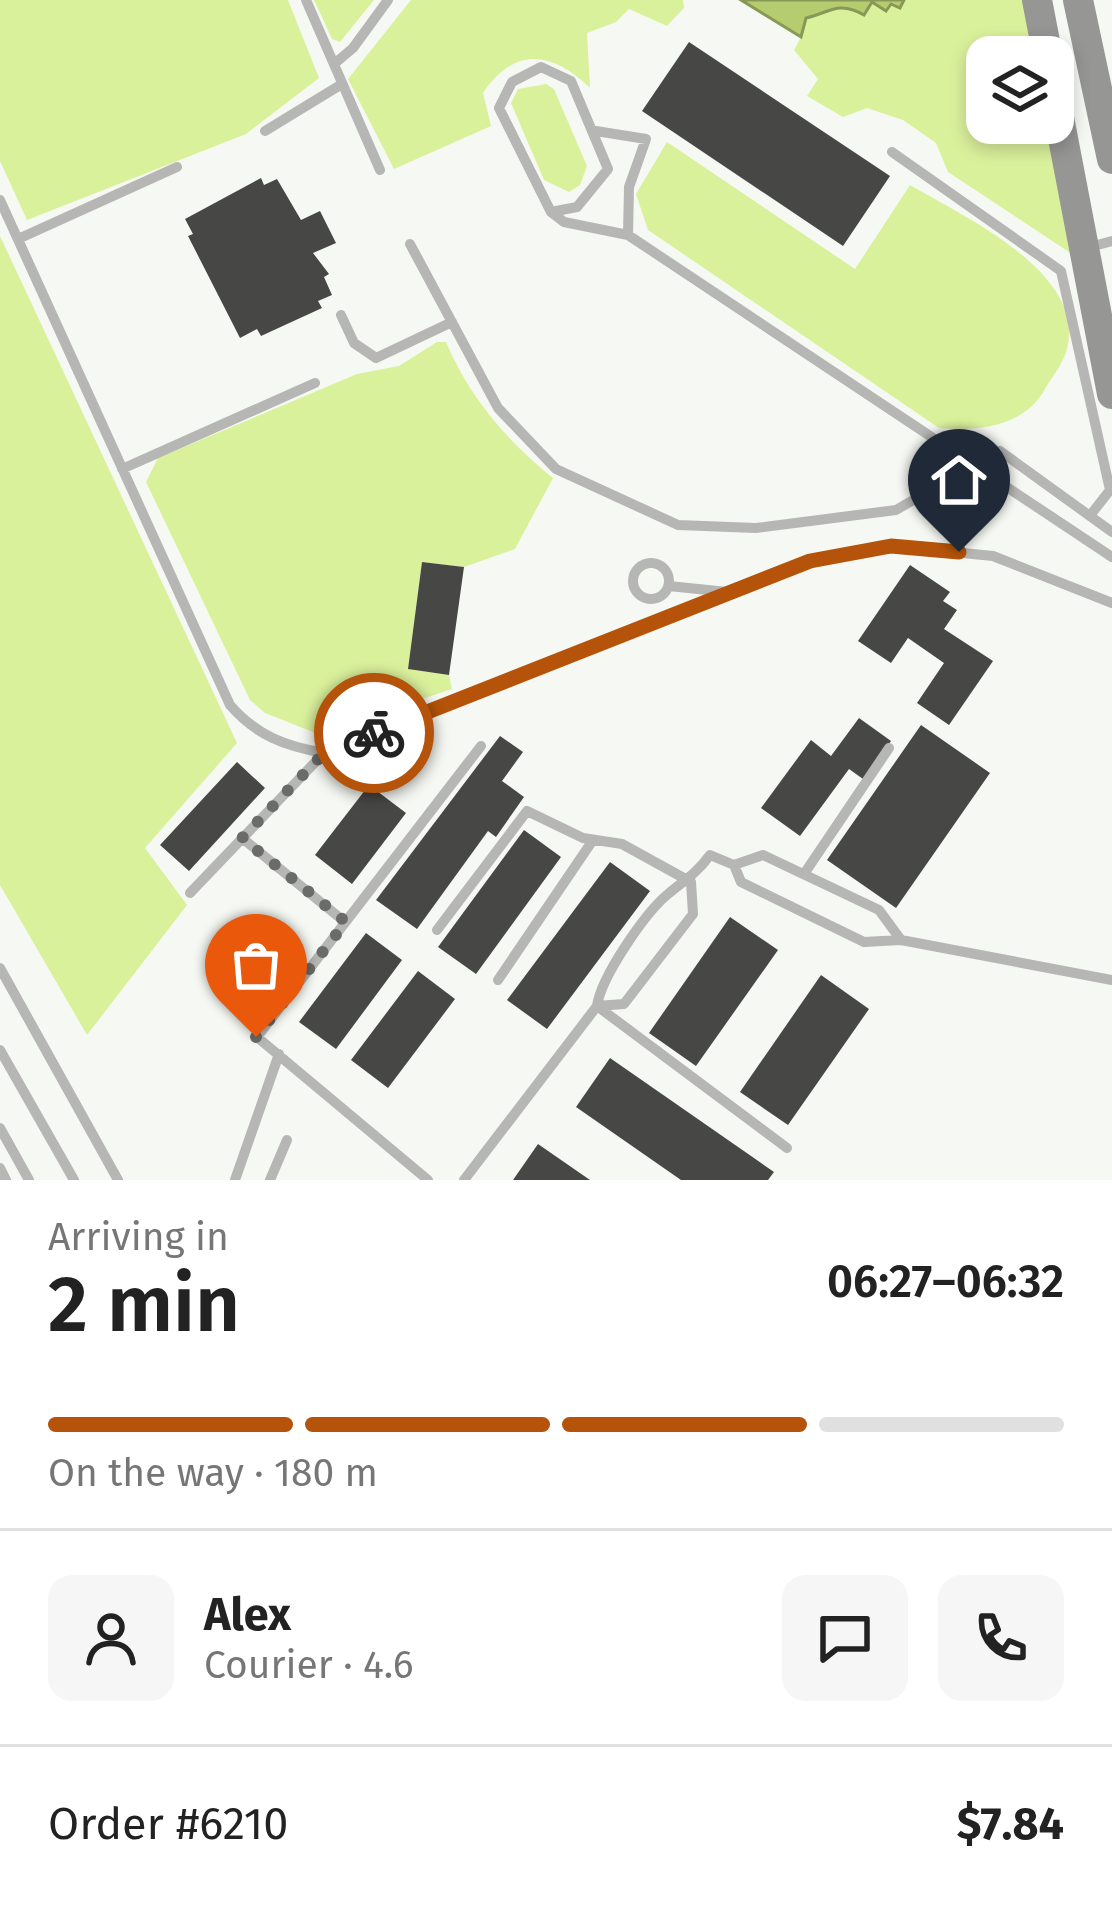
<!DOCTYPE html>
<meta charset="utf-8">
<style>
body{margin:0;font-family:"Fira Sans",sans-serif;background:#f6f6f6;color:#222;height:100vh;display:flex;flex-direction:column;font-size:45px;white-space:nowrap}
*{box-sizing:border-box;margin:0}
p{font-size:39px;color:#767676}
.icon{flex:none;width:66px;height:66px;fill:none;stroke:currentColor;stroke-width:2;stroke-linecap:round;stroke-linejoin:round}
.map{position:relative;height:1180px;overflow:hidden}
.side{display:flex;flex-direction:column;background:#fff;flex:1}
.side>*{flex:none}
.fabs{position:absolute;left:966px;top:36px;display:grid;gap:24px}
.fabs a{display:grid;place-items:center;width:108px;height:108px;border-radius:24px;background:#fff;box-shadow:0 6px 18px #0003;font-size:60px}
.pin{position:absolute;display:grid;place-items:center;width:102px;height:102px;color:#fff;margin:-123px -51px;border-radius:50% 50% 50% 0;rotate:-45deg;box-shadow:0 0 12px #0007}
.pin .icon{rotate:45deg}
.courier{position:absolute;display:grid;place-items:center;width:120px;height:120px;margin:-60px;border:9px solid #b45309;border-radius:50%;background:#fff;color:#222;box-shadow:0 3px 15px #0007}
.overview em{font-style:normal;font-weight:600}
.overview div{display:flex;flex-direction:column-reverse}
.overview{display:flex;align-items:center;justify-content:space-between;height:204px;padding:0 48px}
h1{font-size:78px;font-weight:600;line-height:90px}
.bar{display:grid;grid-template-columns:repeat(4,1fr);gap:18px 12px;align-content:center;height:144px;padding:0 48px}
.bar i{height:15px;border-radius:9px;background:#e0e0e0}
.bar .on{background:#b45309}
.bar p{grid-column:span 4}
.line{display:flex;align-items:center;gap:30px;padding:0 48px;border-top:3px solid #e0e0e0}
.line div{flex:1}
.round{display:grid;place-items:center;flex:none;width:126px;height:126px;border-radius:24px;background:#f6f6f6}
.map>svg:first-child{display:block}
.green{fill:#daf19c}
.water{fill:#b5cd6f;stroke:#889957;stroke-width:3}
.building{fill:#474845}
.lines{fill:none;stroke-linecap:round;stroke-linejoin:round}
.lane{stroke:#b6b6b4;stroke-width:10}
.secondary{stroke:#969794;stroke-width:30}
.done{stroke:#6b6c69;stroke-width:12;stroke-dasharray:0 21.6}
.route{stroke:#b45309;stroke-width:15}
</style>
<div class="map">
<svg width="1112" height="1180" viewBox="0 0 1112 1180">
<rect width="100%" height="100%" fill="#f6f8f3"/>
<path class="green" d="M 0,0 L 288,0 L 319,78 L 246,134 L 27,220 L 0,161 Z
M 314,0 L 374,0 L 340,42 L 332,39 Z
M 411,0 L 683,0 L 684,8 L 667,26 L 629,9 L 616,22 L 587,33 L 590,88 C 551,50 514,47 483,93 L 491,126 L 394,169 L 348,79 Z
M 793,0 L 1026,0 L 1037,57 L 987,57 L 987,123 L 1051,123 L 1078,258 L 948,172 L 936,143 L 903,120 L 867,108 L 843,117 L 807,96 L 818,79 L 794,50 L 801,37 Z
M 546,84 L 554,89 L 587,166 L 580,185 L 569,192 L 544,180 L 511,103 L 518,89 Z
M 667,142 L 855,269 L 910,185 C 962,216 1087,272 1067,349 C 1064,362 1052,377 1045,389 C 1024,427 979,431 939,428 L 648,230 L 636,194 Z
M 0,236 L 237,743 L 145,848 L 187,905 L 87,1035 L 0,885 Z
M 437,342 L 446,342 C 469,397 507,441 553,478 L 515,549 L 464,567 L 422,562 L 408,669 L 449,675 L 452,689 L 318,734 L 265,713 L 250,700 L 146,482 L 158,458 L 357,374 L 399,366 Z"/>
<path class="water" d="M 741,0 L 904,0 L 900,8 L 891,4 L 886,11 L 872,2 L 864,15 C 838,0 829,13 806,18 L 801,37 Z"/>
<path class="building" d="M 689,42 L 890,176 L 843,246 L 642,111 Z
M 261,178 L 264,185 L 277,179 L 301,220 L 320,211 L 336,243 L 313,253 L 329,274 L 324,277 L 332,295 L 318,301 L 322,308 L 261,336 L 257,329 L 240,338 L 188,236 L 193,234 L 185,219 Z
M 422,562 L 464,567 L 449,675 L 408,669 Z
M 910,565 L 950,592 L 943,601 L 957,610 L 944,629 L 993,661 L 949,725 L 917,703 L 944,663 L 908,638 L 891,663 L 858,641 Z
M 859,718 L 891,741 L 863,779 L 849,769 L 800,836 L 761,808 L 811,740 L 831,756 Z
M 921,725 L 990,773 L 896,908 L 827,860 Z
M 500,736 L 523,752 L 502,781 L 524,797 L 496,837 L 488,831 L 417,929 L 376,900 Z
M 237,762 L 265,788 L 189,871 L 160,845 Z
M 369,785 L 406,813 L 352,884 L 315,855 Z
M 524,830 L 561,857 L 476,974 L 438,947 Z
M 610,862 L 650,891 L 547,1029 L 507,1000 Z
M 730,917 L 778,950 L 696,1066 L 649,1033 Z
M 366,933 L 402,960 L 336,1049 L 299,1022 Z
M 418,971 L 455,999 L 388,1088 L 351,1060 Z
M 821,975 L 869,1009 L 788,1125 L 740,1092 Z
M 610,1058 L 774,1172 L 768,1180 L 681,1180 L 576,1107 Z
M 538,1144 L 590,1180 L 513,1180 Z"/>
<g class="lines">
<path class="lane" d="M 306,0 L 380,170
M 334,64 L 353,48 L 388,0
M 265,131 L 342,84
M 596,131 L 646,139 L 629,187 L 628,235
M 892,152 L 1061,271 L 1110,490 L 1092,513
M 0,200 L 230,705 C 257,736 285,746 324,753 L 810,561 L 891,546 L 993,556 L 1112,603
M 551,212 L 577,207 L 608,169 L 571,81 L 541,67 L 512,82 L 499,108 L 551,212 L 564,222 L 628,235 L 1112,557
M 18,239 L 177,167
M 410,244 L 498,408 L 556,469 L 678,525 L 756,528 L 896,510 L 939,485 L 962,459 L 1000,451 L 1112,532
M 1086,248 L 1112,241
M 341,315 L 354,343 L 376,358 L 452,322
M 122,469 L 315,383
M633 581a18 18 0 1 1 36 0a18 18 0 1 1-36 0Z
M 669,586 L 727,592
M 242,838 L 345,922
M 804,874 L 889,748
M 190,893 L 324,753
M 437,930 L 527,811 L 583,838 L 622,844 L 691,882
M 901,940 L 1112,980
M 0,968 L 118,1180
M 498,980 L 593,840
M 597,1006 L 787,1148
M 597,1006 L 624,1004 L 693,914 L 691,882
M 0,1050 L 74,1180
M 0,1128 L 29,1180
M 0,1168 L 6,1180
M 235,1180 L 279,1054
M 270,1180 L 287,1140
M 428,1180 L 257,1037 L 481,746
M 464,1180 L 597,1006 C 601,977 645,913 668,894 C 685,880 696,874 710,855 L 734,865 L 763,855 L 879,910 L 901,940 L 864,942 L 741,882 L 734,865"/>
<path class="secondary" d="M 1037,0 L 1048,57
M 1078,0 L 1112,159
M 1053,86 L 1112,394"/>
</g>
<g class="lines">
<path class="done" d="M 256,1037 L 346,922 L 242,838 L 324,753 L 374,733"/>
<path class="route" d="M 374,733 L 810,561 L 891,546 L 959,552"/>
</g>
</svg>
<div class="fabs">
<a><svg class="icon" aria-label="layers" viewBox="0 0 24 24"><path d="M12 4l9 5-9 5-9-5zM3 14l9 5 9-5"/></svg></a>
</div>
<div class="pin" style="left:256px;top:1037px;background:#ea580c"><svg class="icon" aria-label="bag" viewBox="0 0 24 24"><path d="M5 8h14l-1 12H6zM9 8a3 3 0 0 1 6 0"/></svg></div>
<div class="pin" style="left:959px;top:552px;background:#1f2937"><svg class="icon" aria-label="home" viewBox="0 0 24 24"><path d="M3 11l9-7 9 7M6 9v11h12V9"/></svg></div>
<div class="courier" style="left:374px;top:733px"><svg class="icon" aria-label="bike" viewBox="0 0 24 24"><circle cx="6" cy="16" r="4"/><circle cx="18" cy="16" r="4"/><path d="M6 16l4-8h5l3 8M10 8l3 8H6M13 5h3"/></svg></div>
</div>
<section class="side">
<div class="overview"><div><h1>2 min</h1><p>Arriving in</p></div><em>06:27–06:32</em></div>
<div class="bar"><i class="on"></i><i class="on"></i><i class="on"></i><i></i><p>On the way · 180 m</p></div>
<div class="line" style="height:216px"><a class="round"><svg class="icon" aria-label="person" viewBox="0 0 24 24"><circle cx="12" cy="8" r="4"/><path d="M4 21q1-7 8-7t8 7"/></svg></a><div><b>Alex</b><p>Courier · 4.6</p></div><a class="round"><svg class="icon" aria-label="chat" viewBox="0 0 24 24"><path d="M4 5h16v11H9l-5 4z"/></svg></a><a class="round"><svg class="icon" aria-label="phone" viewBox="0 0 24 24"><path d="M5 4h4l2 5-3 2q2 4 5 5l2-3 5 2v4C11 20 4 13 5 4z"/></svg></a></div>
<div class="line" style="height:156px"><div>Order #6210</div><b>$7.84</b></div>
</section>
